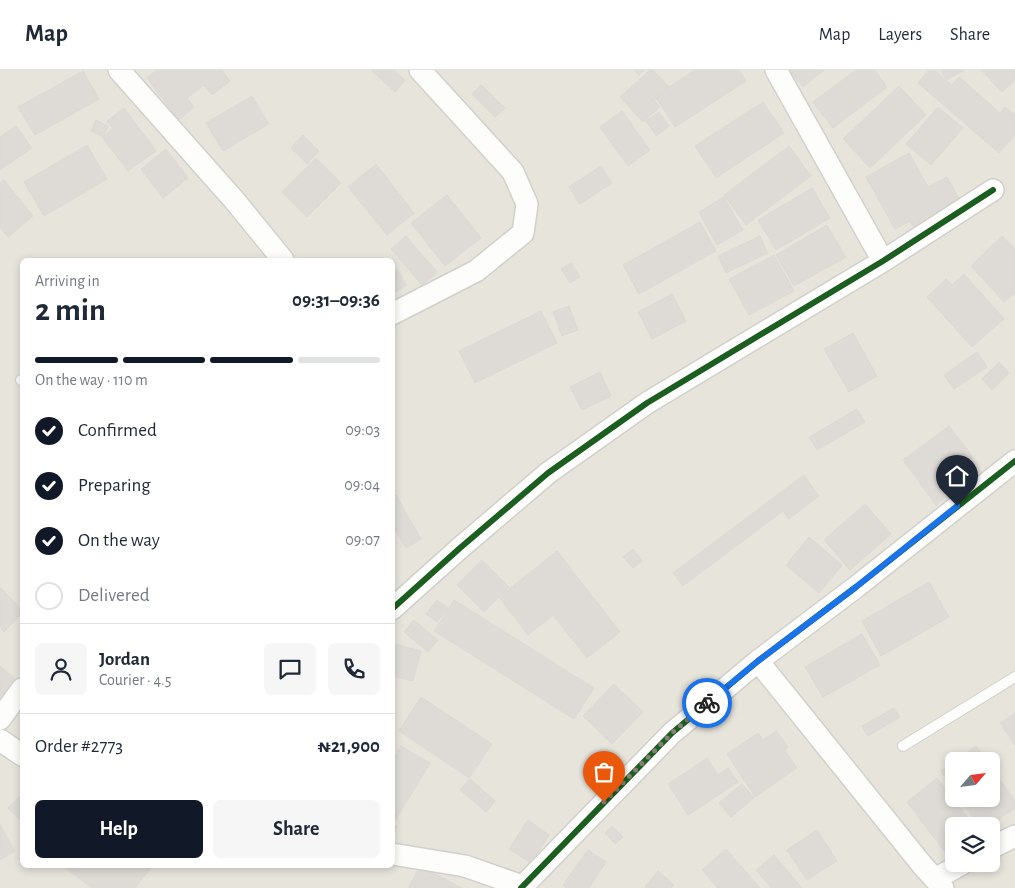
<!DOCTYPE html>
<meta charset="utf-8">
<style>
body{margin:0;font-family:"Alegreya Sans",sans-serif;background:#f6f6f7;color:#1f2937;height:100vh;display:flex;flex-direction:column;font-size:19px;white-space:nowrap}
*{box-sizing:border-box;margin:0}
p{font-size:16px;color:#747a83}
.icon{flex:none;width:28px;height:28px;fill:none;stroke:currentColor;stroke-width:2;stroke-linecap:round;stroke-linejoin:round}
.map{position:relative;flex:1;overflow:hidden}
.drawer{position:absolute;left:20px;top:188px;width:375px;height:610px;display:flex;flex-direction:column;background:#fff;border-radius:8px;box-shadow:0 2px 8px #0003}
.drawer>*{flex:none}
.needle{width:32px;rotate:62deg}
.tools{position:absolute;left:945px;top:682px;display:grid;gap:10px}
.tools a{display:grid;place-items:center;width:55px;height:55px;border-radius:8px;background:#fff;box-shadow:0 2px 8px #0003;font-size:25px}
.pin{position:absolute;display:grid;place-items:center;width:42px;height:42px;color:#fff;margin:-51px -21px;border-radius:50% 50% 50% 0;rotate:-45deg;box-shadow:0 0 5px #0007}
.pin .icon{rotate:45deg}
.courier{position:absolute;display:grid;place-items:center;width:50px;height:50px;margin:-25px;border:4px solid #1a73e8;border-radius:50%;background:#fff;color:#222;box-shadow:0 1px 6px #0007}
.head em{font-style:normal;font-weight:700}
.head div{display:flex;flex-direction:column-reverse}
.head{display:flex;align-items:center;justify-content:space-between;height:85px;padding:0 15px}
h1{font-size:32px;font-weight:700;line-height:38px}
.bar{display:grid;grid-template-columns:repeat(4,1fr);gap:8px 5px;align-content:center;height:60px;padding:0 15px}
.bar i{height:6px;border-radius:4px;background:#e0e1e3}
.bar .selected{background:#111827}
.bar p{grid-column:span 4}
.line{display:flex;align-items:center;gap:12px;padding:0 15px;border-top:1px solid #e0e1e3}
.line div{flex:1}
.round{display:grid;place-items:center;flex:none;width:52px;height:52px;border-radius:8px;background:#f6f6f7}
ol{padding:0 15px;list-style:none}
li{display:flex;align-items:center;gap:15px;height:55px}
li p{margin-inline-start:auto}
li .icon{padding:5px;border-radius:50%;background:#111827;color:#fff;stroke-width:4}
li:last-child{color:#747a83}
li i{width:28px;height:28px;border:2px solid #e0e1e3;border-radius:50%}
.button{display:flex;gap:10px;margin-top:auto;padding:10px 15px}
.button a{flex:1;height:58px;border-radius:8px;background:#111827;color:#fff;font-size:20px;font-weight:700;line-height:58px;text-align:center}
.button a+a{background:#f6f6f7;color:#1f2937}
header{display:flex;align-items:center;gap:30px;box-sizing:border-box;height:70px;padding:0 25px;background:#fff;border-bottom:1px solid #e0e1e3}
header strong{font-size:24px}
nav{display:flex;gap:28px;margin-inline-start:auto;font-size:18px}
.map>svg:first-child{display:block}
.residential{fill:#e7e4dc;fill-rule:evenodd}
.building{fill:#dedbd6;stroke:#dcd9d4}
.lines{fill:none;stroke-linecap:round;stroke-linejoin:round}
.lane-casing{stroke:#d2d0cb;stroke-width:12}
.street-casing{stroke:#d2d0cb;stroke-width:24}
.lane{stroke:#fdfdfc;stroke-width:10}
.street{stroke:#fdfdfc;stroke-width:21}
.cycleway-casing{stroke:#fff;stroke-width:9}
.cycleway{stroke:#1b5e20;stroke-width:6}
.done{stroke:#868178;stroke-width:5;stroke-dasharray:0 9}
.route{stroke:#1a73e8;stroke-width:6}
</style>
<header>
<strong>Map</strong>
<nav><a>Map</a><a>Layers</a><a>Share</a></nav>
</header>
<div class="map">
<svg width="1015" height="818" viewBox="0 0 1015 818">
<rect width="100%" height="100%" fill="#f4f2ee"/>
<path class="residential" d="M 0,0 L 1015,0 L 1015,818 L 0,818 ZM 22,190 L 392,190 L 392,795 L 22,795 ZM 954,691 L 991,691 L 991,729 L 954,729 ZM 954,756 L 991,756 L 991,794 L 954,794 Z"/>
<path class="building" d="M 157,0 L 222,0 L 230,11 L 212,25 L 204,15 L 187,28 L 194,37 L 179,50 L 147,8 Z
M 371,0 L 394,0 L 405,10 L 395,22 Z
M 634,0 L 645,0 L 639,5 Z
M 650,0 L 653,0 L 669,17 L 654,30 L 660,37 L 643,52 L 620,27 Z
M 695,0 L 739,0 L 746,11 L 675,57 L 655,26 Z
M 789,0 L 824,0 L 803,17 Z
M 856,0 L 875,0 L 887,17 L 833,58 L 813,32 Z
M 929,0 L 934,0 L 952,15 L 959,7 L 1000,43 L 1005,37 L 1015,45 L 1015,65 L 999,83 L 918,13 Z
M 941,0 L 965,0 L 946,10 Z
M 981,0 L 1015,0 L 1015,10 L 1002,22 Z
M 83,1 L 99,29 L 35,65 L 18,37 Z
M 481,15 L 505,38 L 495,47 L 472,24 Z
M 899,16 L 926,45 L 870,98 L 843,69 Z
M 252,26 L 269,54 L 223,81 L 206,53 Z
M 763,32 L 784,63 L 716,108 L 695,76 Z
M 938,37 L 963,58 L 931,95 L 906,74 Z
M 124,38 L 156,81 L 128,101 L 102,67 L 113,59 L 107,51 Z
M 622,41 L 650,80 L 628,96 L 600,57 Z
M 659,42 L 669,56 L 656,66 L 646,51 Z
M 96,50 L 108,56 L 103,67 L 91,61 Z
M 16,56 L 32,78 L 0,100 L 0,67 Z
M 303,65 L 319,81 L 307,94 L 291,78 Z
M 87,75 L 107,109 L 44,146 L 24,112 Z
M 789,76 L 811,106 L 746,155 L 724,125 Z
M 166,79 L 188,108 L 163,128 L 141,99 Z
M 909,83 L 928,117 L 947,107 L 961,132 L 914,158 L 910,151 L 895,159 L 866,107 Z
M 316,88 L 341,113 L 307,147 L 282,122 Z
M 376,94 L 414,143 L 387,165 L 348,117 Z
M 601,96 L 612,113 L 580,134 L 569,117 Z
M 4,110 L 33,146 L 8,167 L 0,157 L 0,113 Z
M 812,118 L 830,148 L 776,180 L 758,150 Z
M 447,125 L 481,168 L 445,196 L 411,153 Z
M 724,127 L 743,160 L 717,175 L 699,142 Z
M 700,152 L 716,181 L 639,224 L 623,195 Z
M 827,155 L 846,187 L 794,216 L 776,185 Z
M 406,166 L 437,202 L 422,215 L 391,179 Z
M 760,166 L 768,183 L 726,203 L 718,186 Z
M 1002,166 L 1015,179 L 1015,223 L 1004,232 L 971,196 Z
M 774,185 L 794,221 L 749,245 L 729,209 Z
M 392,193 L 407,215 L 392,224 Z
M 571,193 L 580,207 L 570,213 L 561,199 Z
M 964,204 L 1004,249 L 972,277 L 927,227 L 946,209 L 952,215 Z
M 672,224 L 686,251 L 652,269 L 638,242 Z
M 569,236 L 578,260 L 562,266 L 553,242 Z
M 541,241 L 557,273 L 475,313 L 459,281 Z
M 853,263 L 877,306 L 849,322 L 824,279 Z
M 977,282 L 987,297 L 954,319 L 944,305 Z
M 999,292 L 1009,303 L 992,320 L 982,309 Z
M 600,302 L 611,326 L 582,340 L 570,317 Z
M 857,339 L 865,352 L 817,380 L 809,367 Z
M 949,356 L 973,387 L 955,401 L 964,413 L 936,435 L 903,390 Z
M 804,405 L 819,426 L 789,449 L 783,441 L 683,516 L 673,503 Z
M 396,425 L 421,469 L 406,478 L 392,454 L 392,427 Z
M 865,434 L 891,464 L 850,500 L 824,470 Z
M 809,467 L 842,495 L 819,523 L 786,495 Z
M 633,479 L 642,491 L 633,498 L 623,487 Z
M 557,481 L 620,562 L 587,588 L 553,545 L 528,565 L 499,527 Z
M 482,490 L 509,517 L 484,542 L 457,515 Z
M 929,512 L 949,547 L 881,586 L 862,551 Z
M 0,517 L 22,540 L 22,543 L 4,562 L 0,557 Z
M 437,530 L 448,538 L 437,552 L 426,544 Z
M 454,530 L 594,618 L 574,649 L 434,561 Z
M 414,550 L 438,570 L 428,582 L 404,562 Z
M 862,564 L 880,595 L 823,627 L 805,597 Z
M 395,574 L 421,581 L 413,611 L 392,606 L 392,584 Z
M 0,596 L 16,610 L 0,627 Z
M 614,614 L 643,642 L 612,674 L 583,646 Z
M 421,627 L 492,674 L 469,708 L 399,661 Z
M 894,638 L 900,647 L 868,666 L 862,656 Z
M 1015,643 L 1015,675 L 1000,653 Z
M 777,661 L 788,678 L 785,680 L 797,698 L 755,727 L 727,684 L 758,663 L 763,670 Z
M 401,676 L 430,693 L 392,756 L 392,691 Z
M 976,676 L 987,691 L 955,691 Z
M 707,688 L 718,705 L 728,698 L 738,712 L 688,745 L 668,714 Z
M 954,692 L 954,720 L 941,701 Z
M 991,697 L 1015,731 L 1015,738 L 989,756 L 979,756 L 960,729 L 991,729 Z
M 937,708 L 974,756 L 954,756 L 954,788 L 951,790 L 907,732 Z
M 470,709 L 495,731 L 486,742 L 460,720 Z
M 742,714 L 754,728 L 731,747 L 719,733 Z
M 22,724 L 22,752 L 8,738 Z
M 528,750 L 549,765 L 531,793 L 509,779 Z
M 0,755 L 15,781 L 0,790 Z
M 392,755 L 397,756 L 393,767 L 392,767 Z
M 612,756 L 623,767 L 615,774 L 605,763 Z
M 817,760 L 837,791 L 807,810 L 787,780 Z
M 726,779 L 760,818 L 718,818 L 702,800 Z
M 588,780 L 606,792 L 589,818 L 567,818 L 563,815 Z
M 774,785 L 802,818 L 771,818 L 756,800 Z
M 70,795 L 121,795 L 124,797 L 126,795 L 153,795 L 135,818 L 92,818 L 67,799 Z
M 420,796 L 462,818 L 408,818 Z
M 658,801 L 674,815 L 671,818 L 647,818 L 645,817 Z"/>
<g class="lines">
<g class="lane-casing">
<path id="lane" d="M 21,310 L 22,311
M 903,676 L 1015,607"/>
</g>
<g class="street-casing">
<path id="street" d="M 119,0 L 235,131 L 283,190
M 776,0 L 883,191
M 392,244 L 476,201 L 523,163 L 527,134 L 513,102 L 420,0
M 392,539 L 460,478 L 548,403 L 647,333 L 883,191 L 993,120
M 758,591 L 923,796 L 943,818
M 0,649 L 22,619
M 0,670 L 22,685
M 991,778 L 1015,766
M 392,784 L 465,796 L 522,816
M 935,809 L 962,794
M 521,818 L 672,663 L 758,591 L 856,517 L 1015,391"/>
</g>
<use href="#lane" class="lane"/>
<use href="#street" class="street"/>
<g class="cycleway-casing">
<path id="cycleway" d="M 392,539 L 460,478 L 548,403 L 647,333 L 883,191 L 993,120
M 521,818 L 672,663 L 758,591 L 856,517 L 1015,391"/>
</g>
<use href="#cycleway" class="cycleway"/>
</g>
<g class="lines">
<path class="done" d="M 604,732 L 672,663 L 707,633"/>
<path class="route" d="M 707,633 L 758,591 L 856,517 L 957,436"/>
</g>
</svg>
<div class="tools">
<a><svg class="needle" viewBox="-14 -14 28 28"><path d="M0-13l5 13h-10z" fill="#e53935"/><path d="M0 13l5-13h-10z" fill="#747a83"/></svg></a>
<a><svg class="icon" aria-label="layers" viewBox="0 0 24 24"><path d="M12 4l9 5-9 5-9-5zM3 14l9 5 9-5"/></svg></a>
</div>
<div class="pin" style="left:604px;top:732px;background:#ea580c"><svg class="icon" aria-label="bag" viewBox="0 0 24 24"><path d="M5 8h14l-1 12H6zM9 8a3 3 0 0 1 6 0"/></svg></div>
<div class="pin" style="left:957px;top:436px;background:#1f2937"><svg class="icon" aria-label="home" viewBox="0 0 24 24"><path d="M3 11l9-7 9 7M6 9v11h12V9"/></svg></div>
<div class="courier" style="left:707px;top:633px"><svg class="icon" aria-label="bike" viewBox="0 0 24 24"><circle cx="6" cy="16" r="4"/><circle cx="18" cy="16" r="4"/><path d="M6 16l4-8h5l3 8M10 8l3 8H6M13 5h3"/></svg></div>
<section class="drawer">
<div class="head"><div><h1>2 min</h1><p>Arriving in</p></div><em>09:31–09:36</em></div>
<div class="bar"><i class="selected"></i><i class="selected"></i><i class="selected"></i><i></i><p>On the way · 110 m</p></div>
<ol>
<li><svg class="icon" aria-label="check" viewBox="0 0 24 24"><path d="M5 12l5 5 9-10"/></svg>Confirmed<p>09:03</p></li>
<li><svg class="icon" aria-label="check" viewBox="0 0 24 24"><path d="M5 12l5 5 9-10"/></svg>Preparing<p>09:04</p></li>
<li><svg class="icon" aria-label="check" viewBox="0 0 24 24"><path d="M5 12l5 5 9-10"/></svg>On the way<p>09:07</p></li>
<li><i></i>Delivered</li>
</ol>
<div class="line" style="height:90px"><a class="round"><svg class="icon" aria-label="person" viewBox="0 0 24 24"><circle cx="12" cy="8" r="4"/><path d="M4 21q1-7 8-7t8 7"/></svg></a><div><b>Jordan</b><p>Courier · 4.5</p></div><a class="round"><svg class="icon" aria-label="chat" viewBox="0 0 24 24"><path d="M4 5h16v11H9l-5 4z"/></svg></a><a class="round"><svg class="icon" aria-label="phone" viewBox="0 0 24 24"><path d="M5 4h4l2 5-3 2q2 4 5 5l2-3 5 2v4C11 20 4 13 5 4z"/></svg></a></div>
<div class="line" style="height:65px"><div>Order #2773</div><b>₦21,900</b></div>
<div class="button"><a>Help</a><a>Share</a></div>
</section>
</div>
